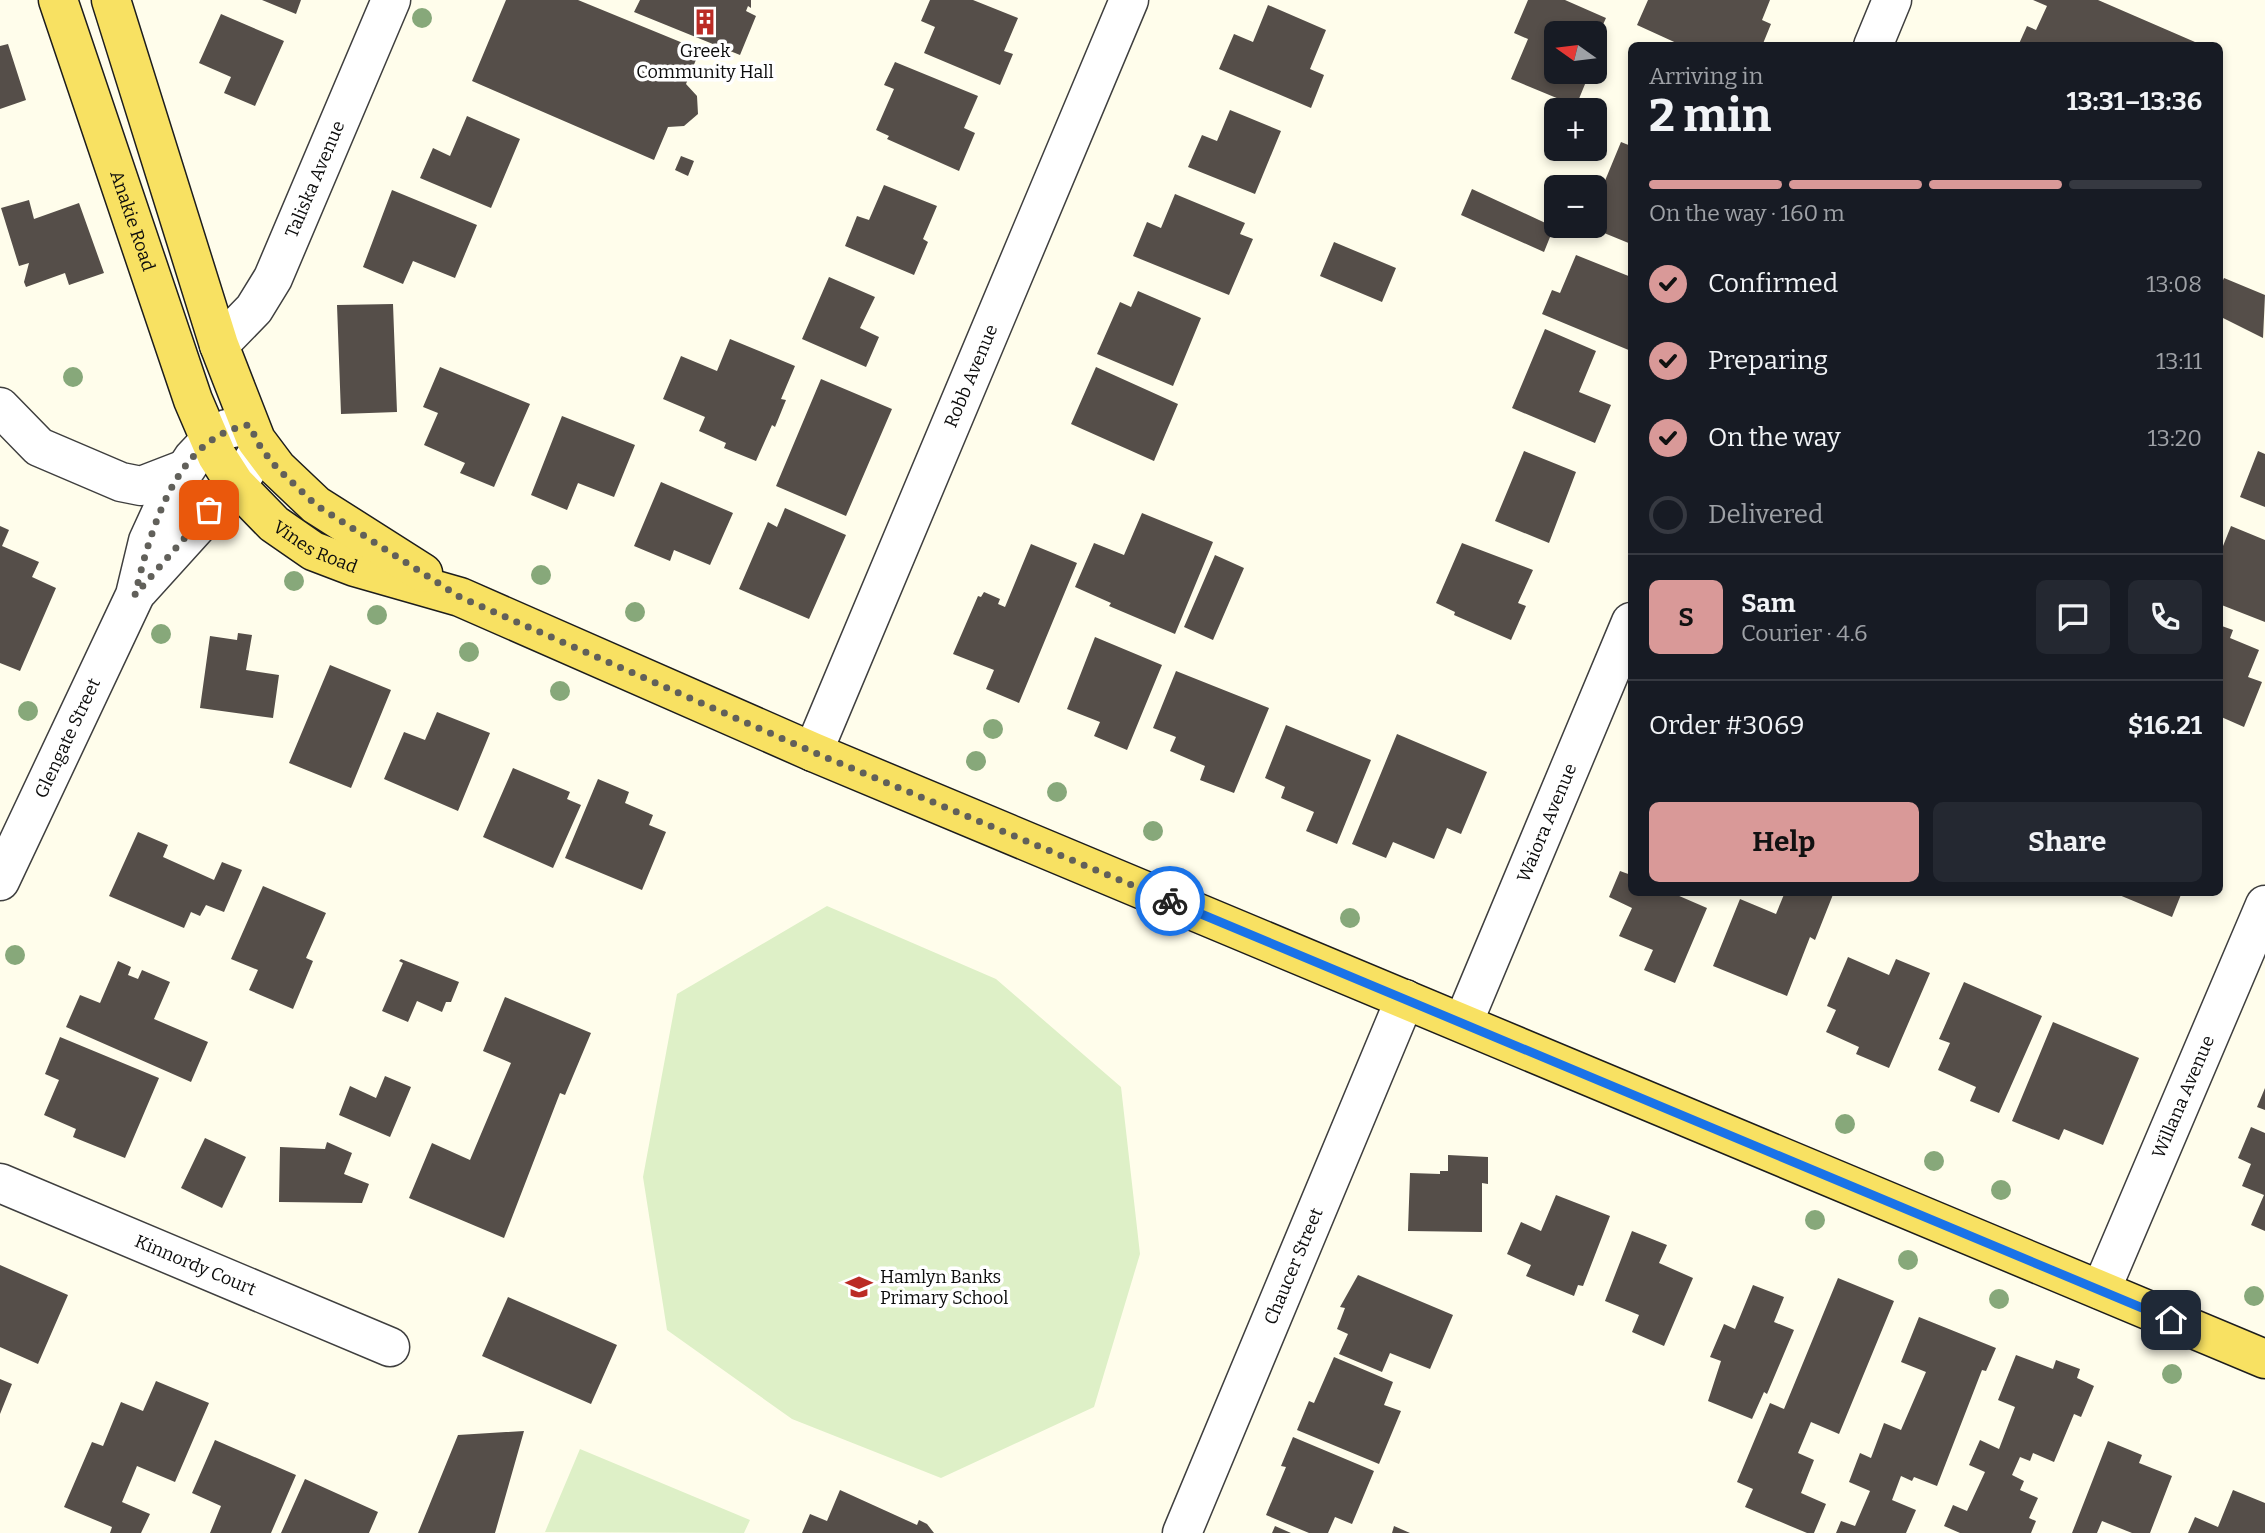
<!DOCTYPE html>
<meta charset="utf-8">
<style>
body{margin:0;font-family:Bitter,serif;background:#242831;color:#f1f3f6;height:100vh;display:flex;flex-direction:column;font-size:26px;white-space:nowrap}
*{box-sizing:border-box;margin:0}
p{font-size:23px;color:#9ea1a6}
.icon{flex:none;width:38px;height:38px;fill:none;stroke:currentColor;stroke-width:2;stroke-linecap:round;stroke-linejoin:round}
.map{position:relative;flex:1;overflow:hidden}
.details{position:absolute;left:1628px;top:42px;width:595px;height:854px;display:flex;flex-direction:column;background:#171b24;border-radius:10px;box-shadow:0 4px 10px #0003}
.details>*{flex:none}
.needle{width:46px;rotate:284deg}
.controls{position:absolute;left:1544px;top:21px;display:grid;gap:14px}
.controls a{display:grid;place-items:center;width:63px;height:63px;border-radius:10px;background:#171b24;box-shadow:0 4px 10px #0003;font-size:35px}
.pin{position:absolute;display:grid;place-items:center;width:60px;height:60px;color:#fff;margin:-30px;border-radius:14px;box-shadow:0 4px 10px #0006}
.courier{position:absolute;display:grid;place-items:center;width:70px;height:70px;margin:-35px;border:5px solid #1a73e8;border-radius:50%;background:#fff;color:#222;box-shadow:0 2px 9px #0007}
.summary em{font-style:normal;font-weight:700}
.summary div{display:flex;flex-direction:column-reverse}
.summary{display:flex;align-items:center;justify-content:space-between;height:119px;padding:0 21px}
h1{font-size:46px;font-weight:700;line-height:52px}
.bar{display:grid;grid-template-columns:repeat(4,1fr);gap:10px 7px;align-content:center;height:84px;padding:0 21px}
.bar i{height:9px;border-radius:5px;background:#363941}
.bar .active{background:#d99998}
.bar p{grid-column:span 4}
.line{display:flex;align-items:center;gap:18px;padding:0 21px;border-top:2px solid #363941}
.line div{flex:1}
.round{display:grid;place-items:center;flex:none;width:74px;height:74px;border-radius:10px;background:#242831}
ol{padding:0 21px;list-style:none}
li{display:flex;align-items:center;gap:21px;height:77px}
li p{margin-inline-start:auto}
li .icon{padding:7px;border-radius:50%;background:#d99998;color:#111;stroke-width:4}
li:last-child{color:#9ea1a6}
li i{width:38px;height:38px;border:4px solid #363941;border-radius:50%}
.cta{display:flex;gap:14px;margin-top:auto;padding:14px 21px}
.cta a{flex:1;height:80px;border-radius:10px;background:#d99998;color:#111;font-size:28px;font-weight:700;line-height:80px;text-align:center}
.cta a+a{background:#242831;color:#f1f3f6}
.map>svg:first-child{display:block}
.pitch{fill:#def0c7}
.building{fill:#554e49}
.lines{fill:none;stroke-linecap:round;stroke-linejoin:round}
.minor-casing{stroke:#3f3f3f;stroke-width:41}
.major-casing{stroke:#1d1d1d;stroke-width:41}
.minor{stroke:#fff;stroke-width:38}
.major{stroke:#f8e162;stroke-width:38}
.tree{fill:#87a87a}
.done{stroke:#61605a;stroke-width:7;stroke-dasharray:0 12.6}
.route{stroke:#1a73e8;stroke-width:9}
.labels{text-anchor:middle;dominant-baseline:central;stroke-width:7;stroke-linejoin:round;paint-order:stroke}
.poi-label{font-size:18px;fill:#0c0c0c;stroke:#fff}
.street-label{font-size:18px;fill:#0c0c0c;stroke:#fff}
</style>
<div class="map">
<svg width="2265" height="1533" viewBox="0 0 2265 1533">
<rect width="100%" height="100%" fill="#fffdeb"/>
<path class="pitch" d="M 827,906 L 996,979 L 1121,1087 L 1140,1254 L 1094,1407 L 941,1478 L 792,1419 L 667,1330 L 643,1177 L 677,994 Z
M 580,1449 L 750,1520 L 744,1533 L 545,1532 Z"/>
<path class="building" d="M 262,0 L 301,0 L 296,14 Z
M 506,0 L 578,0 L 700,50 L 686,84 L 697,96 L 698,114 L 684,126 L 668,127 L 654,160 L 472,81 Z
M 640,0 L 751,0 L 751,8 L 748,6 L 746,11 L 756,16 L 740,55 L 634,12 Z
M 930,0 L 973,0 L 1018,18 L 1004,51 L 1013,54 L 1000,85 L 924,53 L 935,27 L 921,21 Z
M 1528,0 L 1565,0 L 1606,18 L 1594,44 L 1594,33 L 1556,33 L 1556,72 L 1590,72 L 1576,106 L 1511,79 L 1528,39 L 1514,33 Z
M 1648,0 L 1770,0 L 1762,20 L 1771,24 L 1762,46 L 1706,46 L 1698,42 L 1696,46 L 1683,46 L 1637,25 Z
M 2033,0 L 2098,0 L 2195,42 L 2194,46 L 2018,46 L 2027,26 L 2036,30 L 2047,6 Z
M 1268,5 L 1326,30 L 1310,69 L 1324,75 L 1311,108 L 1219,69 L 1234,34 L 1253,42 Z
M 221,14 L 284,41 L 255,106 L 224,93 L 231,77 L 199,63 Z
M 8,44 L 26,100 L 0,109 L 0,46 Z
M 895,62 L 978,96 L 964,128 L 975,133 L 959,171 L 887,139 L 889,136 L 876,130 L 894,89 L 884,85 Z
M 1230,110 L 1281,131 L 1255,194 L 1188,167 L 1202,135 L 1217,141 Z
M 467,116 L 520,139 L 491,208 L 420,178 L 433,148 L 450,156 Z
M 1621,142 L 1631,146 L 1631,244 L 1587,226 L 1594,226 L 1594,199 L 1597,200 Z
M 681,156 L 694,161 L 688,176 L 675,170 Z
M 884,185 L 937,206 L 923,239 L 928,242 L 914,275 L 845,246 L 857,216 L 869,220 Z
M 1472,189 L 1554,227 L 1544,252 L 1461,215 Z
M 392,190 L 477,225 L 455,278 L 413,261 L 403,284 L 363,267 Z
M 1175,194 L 1245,223 L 1240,234 L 1253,239 L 1229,295 L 1133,256 L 1147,222 L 1161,228 Z
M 29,200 L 34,219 L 79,203 L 104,273 L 69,285 L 65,273 L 26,287 L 24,282 L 29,263 L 19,266 L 1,208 Z
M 1334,242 L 1396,268 L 1382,302 L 1320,276 Z
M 1576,255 L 1631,277 L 1631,351 L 1542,314 L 1552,290 L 1560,293 Z
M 829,277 L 875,297 L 860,328 L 879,337 L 866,367 L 802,339 Z
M 2224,278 L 2265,295 L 2263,338 L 2219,316 L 2219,289 Z
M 1138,291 L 1201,318 L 1173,386 L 1097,354 L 1120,302 L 1131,307 Z
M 393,304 L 397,412 L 341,414 L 337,305 Z
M 1545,329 L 1596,351 L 1579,392 L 1611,405 L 1595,443 L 1512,408 Z
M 730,339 L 795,366 L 781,399 L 786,400 L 775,427 L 772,425 L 756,461 L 724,448 L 726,443 L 699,431 L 705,417 L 663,399 L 681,356 L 717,371 Z
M 440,367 L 530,404 L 494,487 L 460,473 L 465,463 L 424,445 L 438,413 L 423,407 Z
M 1096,367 L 1178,404 L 1154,461 L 1071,424 Z
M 821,379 L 892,409 L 846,516 L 776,486 Z
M 562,416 L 635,445 L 614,497 L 578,483 L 567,510 L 531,495 Z
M 1524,451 L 1576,472 L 1549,543 L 1495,521 Z
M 2258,451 L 2265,454 L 2265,507 L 2240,497 Z
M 661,482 L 733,513 L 710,565 L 674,550 L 670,561 L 634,546 Z
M 785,508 L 846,535 L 809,619 L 739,589 L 768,522 L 777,527 Z
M 1142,513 L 1213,542 L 1175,634 L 1109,606 L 1111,603 L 1075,587 L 1094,543 L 1124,555 Z
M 0,526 L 9,530 L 2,546 L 39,562 L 32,577 L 56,588 L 20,671 L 0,663 Z
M 2231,526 L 2265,540 L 2265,622 L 2219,604 L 2219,556 Z
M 1462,543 L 1533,570 L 1518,603 L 1526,606 L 1511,640 L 1454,615 L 1455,612 L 1436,603 Z
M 1031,544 L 1077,563 L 1019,703 L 986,689 L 994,670 L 953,654 L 978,596 L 981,597 L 984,592 L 1000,599 L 998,604 L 1005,607 Z
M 1215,555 L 1244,568 L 1213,640 L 1184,627 Z
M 2219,625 L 2233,630 L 2230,638 L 2259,650 L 2248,677 L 2262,682 L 2244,727 L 2219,716 Z
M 238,633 L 252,635 L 246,670 L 279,675 L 273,718 L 200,708 L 210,636 L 237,640 Z
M 1095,637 L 1162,665 L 1127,750 L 1094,736 L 1100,722 L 1067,709 Z
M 330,665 L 391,690 L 351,788 L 289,763 Z
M 1176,671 L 1269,708 L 1234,793 L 1200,780 L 1205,766 L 1170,751 L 1176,737 L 1153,728 Z
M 437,712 L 490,733 L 458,811 L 384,779 L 404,732 L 425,740 Z
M 1286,725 L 1371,760 L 1337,844 L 1306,831 L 1314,812 L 1281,798 L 1285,787 L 1265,778 Z
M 1397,734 L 1487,772 L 1461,834 L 1447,828 L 1434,859 L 1393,842 L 1386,858 L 1352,844 Z
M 513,768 L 570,792 L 567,799 L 581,805 L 553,868 L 483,837 Z
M 598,779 L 629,792 L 625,803 L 653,815 L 649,825 L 666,832 L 642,890 L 565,858 Z
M 138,832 L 168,845 L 163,857 L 214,880 L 222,862 L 242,870 L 224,912 L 206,905 L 200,916 L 191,912 L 184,928 L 109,896 Z
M 1620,871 L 1631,875 L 1631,892 L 1670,892 L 1707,908 L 1675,983 L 1644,970 L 1653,950 L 1619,936 L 1632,908 L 1609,897 Z
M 263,886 L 326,913 L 306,958 L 313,961 L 293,1009 L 249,990 L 258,970 L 231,959 Z
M 1785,892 L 1834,892 L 1815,940 L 1810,937 L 1787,996 L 1713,966 L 1740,899 L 1776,914 Z
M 2112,892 L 2182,892 L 2172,917 Z
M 1848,957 L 1889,975 L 1896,959 L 1930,973 L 1889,1068 L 1856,1054 L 1859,1047 L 1826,1032 L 1836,1010 L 1827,1006 Z
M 401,959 L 459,982 L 451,1002 L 446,1002 L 442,1012 L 417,1001 L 408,1022 L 382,1011 L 403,963 L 399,961 Z
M 118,961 L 131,967 L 128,975 L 138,979 L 142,970 L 170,982 L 154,1019 L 208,1042 L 191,1082 L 66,1027 L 80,995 L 100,1003 Z
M 1964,982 L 2042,1016 L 1999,1113 L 1970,1101 L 1976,1087 L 1938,1070 L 1950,1043 L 1939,1039 Z
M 505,997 L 591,1033 L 565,1095 L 560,1093 L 504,1238 L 409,1198 L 432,1143 L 470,1160 L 511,1063 L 483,1051 Z
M 2053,1022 L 2139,1058 L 2103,1145 L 2064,1129 L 2059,1140 L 2012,1121 Z
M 60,1037 L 159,1078 L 125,1158 L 73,1137 L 76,1129 L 44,1115 L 59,1080 L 45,1074 Z
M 385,1076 L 411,1087 L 390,1137 L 339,1115 L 350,1086 L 376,1098 Z
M 2265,1088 L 2265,1110 L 2257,1107 Z
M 2251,1127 L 2265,1133 L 2265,1231 L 2251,1225 L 2264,1195 L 2242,1186 L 2251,1164 L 2238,1158 Z
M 205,1138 L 246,1157 L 222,1208 L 181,1188 Z
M 327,1142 L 352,1153 L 344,1174 L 369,1184 L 362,1203 L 279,1202 L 280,1147 L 325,1149 Z
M 1448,1155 L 1488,1157 L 1488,1184 L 1482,1183 L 1482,1232 L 1408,1231 L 1410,1173 L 1440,1174 L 1440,1171 L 1448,1171 Z
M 1556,1195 L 1610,1216 L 1583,1286 L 1578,1285 L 1574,1296 L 1526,1276 L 1531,1265 L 1507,1254 L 1521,1222 L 1541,1231 Z
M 1632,1231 L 1667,1245 L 1659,1263 L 1693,1278 L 1664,1346 L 1632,1332 L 1639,1315 L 1605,1301 Z
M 0,1265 L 68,1295 L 38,1364 L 0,1347 Z
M 1358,1275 L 1453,1315 L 1430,1369 L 1390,1353 L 1382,1372 L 1339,1354 L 1348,1334 L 1337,1329 L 1345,1308 L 1340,1307 Z
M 1838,1278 L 1894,1301 L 1839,1434 L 1811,1422 L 1798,1453 L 1814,1460 L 1801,1493 L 1826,1504 L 1814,1533 L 1807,1533 L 1745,1507 L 1753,1489 L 1737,1482 L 1770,1403 L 1784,1409 Z
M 1753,1285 L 1784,1297 L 1774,1322 L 1794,1330 L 1767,1394 L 1764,1392 L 1752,1419 L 1708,1401 L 1721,1361 L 1710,1357 L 1724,1324 L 1735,1329 Z
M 508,1297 L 617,1345 L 591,1404 L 482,1356 Z
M 1919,1317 L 1996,1348 L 1986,1371 L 1982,1370 L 1937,1486 L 1914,1477 L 1912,1481 L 1901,1476 L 1892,1500 L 1916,1510 L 1906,1533 L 1836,1533 L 1841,1521 L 1855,1526 L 1870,1491 L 1849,1482 L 1860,1453 L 1871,1458 L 1884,1423 L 1901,1430 L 1926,1372 L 1901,1362 Z
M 2016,1355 L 2053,1369 L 2056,1360 L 2080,1369 L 2077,1378 L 2094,1386 L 2081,1417 L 2074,1414 L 2054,1462 L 2033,1453 L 2030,1461 L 2020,1457 L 2012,1475 L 2024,1481 L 2020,1490 L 2038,1498 L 2029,1518 L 2036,1521 L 2031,1533 L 1960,1533 L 1944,1526 L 1953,1505 L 1967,1511 L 1985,1472 L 1969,1465 L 1980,1440 L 1999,1449 L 2015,1407 L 1998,1400 Z
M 1334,1357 L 1393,1382 L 1384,1405 L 1401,1411 L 1379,1464 L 1297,1430 L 1309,1401 L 1314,1403 Z
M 0,1379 L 12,1384 L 0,1414 Z
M 156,1381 L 209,1403 L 175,1482 L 137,1466 L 122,1502 L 150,1514 L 141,1533 L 110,1533 L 112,1527 L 64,1507 L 92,1442 L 103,1446 L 121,1402 L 143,1411 Z
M 524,1431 L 495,1533 L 418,1533 L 458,1435 Z
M 1293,1437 L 1374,1471 L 1352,1524 L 1335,1517 L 1328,1533 L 1309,1533 L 1266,1515 L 1286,1467 L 1281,1466 Z
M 215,1440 L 296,1475 L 271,1533 L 210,1533 L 221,1506 L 192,1493 Z
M 2108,1441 L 2142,1455 L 2139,1463 L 2172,1476 L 2150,1533 L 2132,1533 L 2102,1521 L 2097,1533 L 2072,1533 Z
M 305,1479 L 378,1512 L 369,1533 L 281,1533 Z
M 840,1490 L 917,1525 L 919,1520 L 927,1524 L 934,1533 L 802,1533 L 810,1514 L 827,1521 Z
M 2233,1490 L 2265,1503 L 2265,1533 L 2188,1533 L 2195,1517 L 2218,1527 Z
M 1275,1526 L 1291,1533 L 1272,1533 Z
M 1394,1526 L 1410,1533 L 1392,1533 Z"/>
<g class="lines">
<g class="minor-casing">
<g id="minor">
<path d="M 1873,46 L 1892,0"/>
<path id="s1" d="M 219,345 L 254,309 L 273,278 L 391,0"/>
<path d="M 0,407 L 39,447 L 121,482 L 141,486 L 185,469"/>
<path d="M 139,590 L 244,474 L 261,448"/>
<path id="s2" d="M 813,752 L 1129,0"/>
<path id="s3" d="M 0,881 L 135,595 L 148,541 L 170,493 L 193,458 L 210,440 L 227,429 L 249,425"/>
<path id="s4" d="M 1463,1023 L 1631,622"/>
<path id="s5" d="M 0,1183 L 390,1347"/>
<path id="s6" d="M 2101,1290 L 2265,905"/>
<path id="s7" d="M 1182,1533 L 1405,999"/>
</g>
</g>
<g class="major-casing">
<g id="major">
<path id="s8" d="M 58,0 L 193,400 L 217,456 L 235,484 L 274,524 L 313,551 L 355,567 L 460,597 L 813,752 L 2265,1359"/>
<path d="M 111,0 L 219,345 L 256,440 L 277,468 L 316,505 L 423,573"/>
</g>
</g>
<use href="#minor" class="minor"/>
<use href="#major" class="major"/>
</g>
<g class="tree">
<circle cx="422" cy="18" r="10"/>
<circle cx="73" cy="377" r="10"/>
<circle cx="541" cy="575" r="10"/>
<circle cx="294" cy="581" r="10"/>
<circle cx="635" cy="612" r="10"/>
<circle cx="377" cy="615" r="10"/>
<circle cx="161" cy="634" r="10"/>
<circle cx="469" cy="652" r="10"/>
<circle cx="560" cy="691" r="10"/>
<circle cx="28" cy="711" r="10"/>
<circle cx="993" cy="729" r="10"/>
<circle cx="976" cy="761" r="10"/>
<circle cx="1057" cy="792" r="10"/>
<circle cx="1153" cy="831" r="10"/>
<circle cx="1350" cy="918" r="10"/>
<circle cx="15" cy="955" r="10"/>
<circle cx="1845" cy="1124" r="10"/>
<circle cx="1934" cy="1161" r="10"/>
<circle cx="2001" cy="1190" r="10"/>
<circle cx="1815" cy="1220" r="10"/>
<circle cx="1908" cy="1260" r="10"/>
<circle cx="2254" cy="1296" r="10"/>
<circle cx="1999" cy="1299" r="10"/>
<circle cx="2172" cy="1374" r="10"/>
</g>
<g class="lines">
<path class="done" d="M 209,510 L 135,595 C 150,532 175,437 249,425 L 261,448 L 277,468 L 316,505 L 460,597 L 813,752 L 1170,901"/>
<path class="route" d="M 1170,901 L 2171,1320"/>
</g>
<defs>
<g id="building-bare" transform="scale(2.1)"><path d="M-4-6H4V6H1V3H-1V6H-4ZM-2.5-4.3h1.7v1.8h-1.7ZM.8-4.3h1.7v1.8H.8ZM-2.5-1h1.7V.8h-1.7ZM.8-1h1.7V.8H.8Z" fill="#bb2b25" stroke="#fff" stroke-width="2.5" paint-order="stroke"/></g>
<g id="school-bare" transform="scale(2.1)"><path d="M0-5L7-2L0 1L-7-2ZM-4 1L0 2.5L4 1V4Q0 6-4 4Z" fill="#bb2b25" stroke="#fff" stroke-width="2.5" paint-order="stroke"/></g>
</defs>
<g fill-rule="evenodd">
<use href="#building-bare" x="705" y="22"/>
<use href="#school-bare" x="859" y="1287"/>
</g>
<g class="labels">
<g class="poi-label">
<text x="705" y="51">Greek<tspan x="705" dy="21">Community Hall</tspan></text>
<text x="880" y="1277" text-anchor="start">Hamlyn Banks<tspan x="880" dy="21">Primary School</tspan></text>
</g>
<g class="street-label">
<text stroke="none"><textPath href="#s1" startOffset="194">Taliska Avenue</textPath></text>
<text stroke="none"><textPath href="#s8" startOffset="233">Anakie Road</textPath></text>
<text stroke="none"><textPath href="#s2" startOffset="408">Robb Avenue</textPath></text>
<text stroke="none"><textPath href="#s8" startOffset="620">Vines Road</textPath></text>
<text stroke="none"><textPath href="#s3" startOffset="158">Glengate Street</textPath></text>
<text stroke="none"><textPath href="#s4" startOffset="217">Waiora Avenue</textPath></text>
<text stroke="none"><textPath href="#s6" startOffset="210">Willana Avenue</textPath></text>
<text stroke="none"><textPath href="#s5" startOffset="212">Kinnordy Court</textPath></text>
<text stroke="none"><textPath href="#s7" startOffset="289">Chaucer Street</textPath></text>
</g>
</g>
</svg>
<div class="controls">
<a><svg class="needle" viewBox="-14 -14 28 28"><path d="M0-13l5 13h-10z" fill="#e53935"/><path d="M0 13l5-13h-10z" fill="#9ea1a6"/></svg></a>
<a>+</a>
<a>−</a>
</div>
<div class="pin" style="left:209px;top:510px;background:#ea580c"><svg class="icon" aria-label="bag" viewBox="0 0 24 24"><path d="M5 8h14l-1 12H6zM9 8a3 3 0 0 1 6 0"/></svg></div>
<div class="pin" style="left:2171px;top:1320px;background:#1f2937"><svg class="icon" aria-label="home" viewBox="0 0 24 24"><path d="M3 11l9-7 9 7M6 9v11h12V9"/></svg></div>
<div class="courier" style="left:1170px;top:901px"><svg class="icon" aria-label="bike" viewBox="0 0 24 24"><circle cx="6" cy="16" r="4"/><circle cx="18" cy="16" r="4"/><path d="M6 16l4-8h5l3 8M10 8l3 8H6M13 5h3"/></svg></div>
<section class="details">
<div class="summary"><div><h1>2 min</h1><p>Arriving in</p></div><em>13:31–13:36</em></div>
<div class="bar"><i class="active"></i><i class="active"></i><i class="active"></i><i></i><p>On the way · 160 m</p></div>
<ol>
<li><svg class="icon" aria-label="check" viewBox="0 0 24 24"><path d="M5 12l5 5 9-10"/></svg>Confirmed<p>13:08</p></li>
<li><svg class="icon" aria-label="check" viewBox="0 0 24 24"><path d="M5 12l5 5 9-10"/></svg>Preparing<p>13:11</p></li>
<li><svg class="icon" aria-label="check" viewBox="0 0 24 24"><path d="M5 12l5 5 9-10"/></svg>On the way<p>13:20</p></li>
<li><i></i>Delivered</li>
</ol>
<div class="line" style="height:126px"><b class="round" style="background:#d99998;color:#111">S</b><div><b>Sam</b><p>Courier · 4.6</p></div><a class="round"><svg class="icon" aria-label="chat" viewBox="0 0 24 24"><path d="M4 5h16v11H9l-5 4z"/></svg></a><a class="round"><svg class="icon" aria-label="phone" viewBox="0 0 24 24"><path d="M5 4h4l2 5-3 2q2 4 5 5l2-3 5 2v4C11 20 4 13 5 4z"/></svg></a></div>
<div class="line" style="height:91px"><div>Order #3069</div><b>$16.21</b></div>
<div class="cta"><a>Help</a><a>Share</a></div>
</section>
</div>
